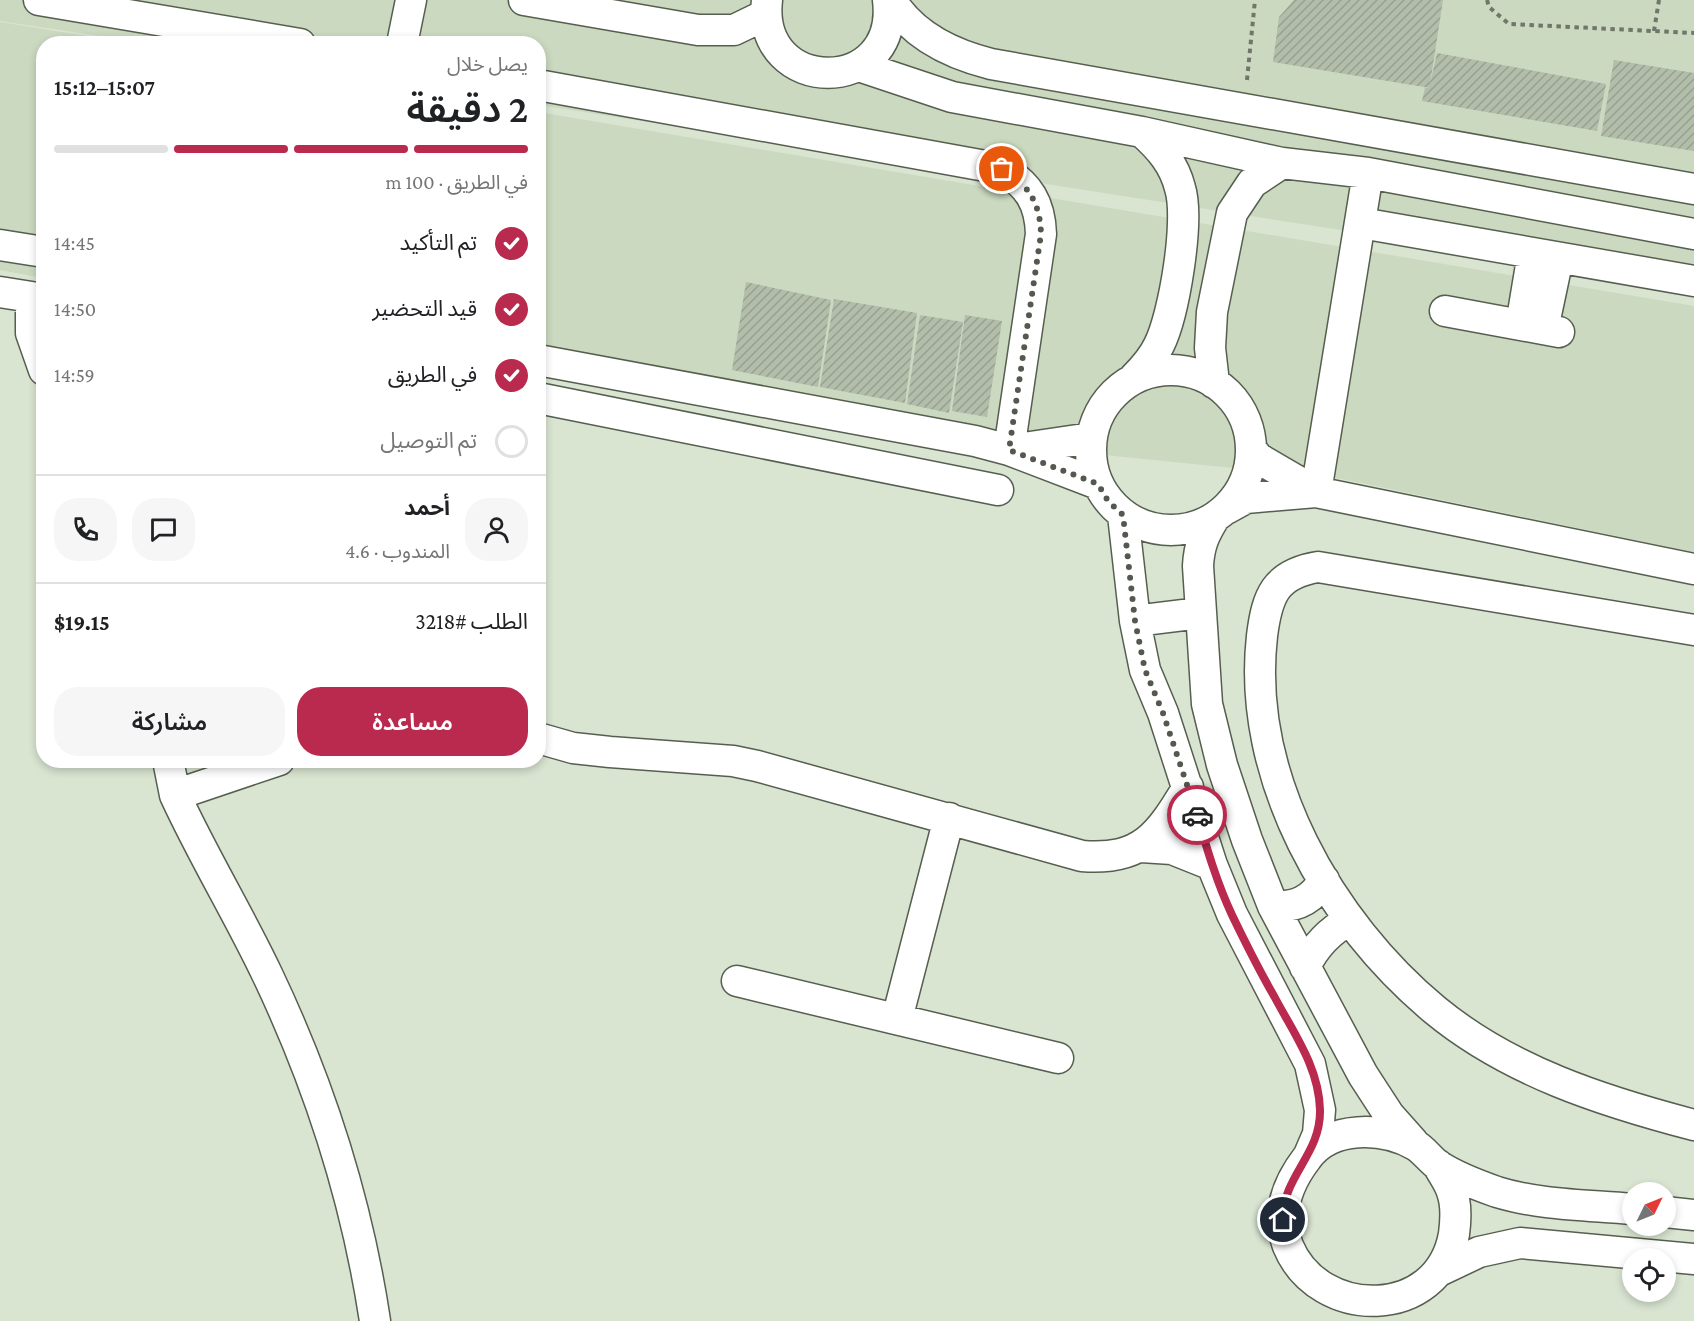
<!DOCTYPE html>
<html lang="ar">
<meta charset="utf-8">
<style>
body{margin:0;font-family:"Crimson Pro","Noto Sans Arabic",serif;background:#f6f6f6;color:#202124;direction:rtl;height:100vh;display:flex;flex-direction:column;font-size:22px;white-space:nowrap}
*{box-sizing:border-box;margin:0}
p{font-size:20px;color:#757577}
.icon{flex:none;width:33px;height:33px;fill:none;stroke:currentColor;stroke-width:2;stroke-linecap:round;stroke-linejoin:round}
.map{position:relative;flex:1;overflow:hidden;direction:ltr}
.details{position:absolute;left:36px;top:36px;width:510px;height:732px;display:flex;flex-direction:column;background:#fff;border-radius:24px;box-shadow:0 3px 9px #0003;direction:rtl}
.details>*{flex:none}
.needle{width:39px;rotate:47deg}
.fabs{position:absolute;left:1622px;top:1182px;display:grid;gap:12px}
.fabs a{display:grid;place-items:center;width:54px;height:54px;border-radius:50%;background:#fff;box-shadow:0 3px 9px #0003;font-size:30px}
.pin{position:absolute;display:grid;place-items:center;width:51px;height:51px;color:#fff;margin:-26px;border:3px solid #fff;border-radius:50%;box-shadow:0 2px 6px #0007}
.courier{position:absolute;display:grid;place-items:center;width:60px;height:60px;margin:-30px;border:4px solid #ba294e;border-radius:50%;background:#fff;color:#222;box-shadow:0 2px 8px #0007}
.headline em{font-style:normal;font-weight:600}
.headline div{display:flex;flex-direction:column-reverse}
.headline{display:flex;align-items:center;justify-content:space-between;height:102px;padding:0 18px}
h1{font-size:39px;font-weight:600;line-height:45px}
.bar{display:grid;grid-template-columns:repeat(4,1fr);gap:9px 6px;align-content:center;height:72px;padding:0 18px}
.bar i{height:8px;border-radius:4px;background:#e0e0e0}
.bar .on{background:#ba294e}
.bar p{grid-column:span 4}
.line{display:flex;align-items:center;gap:15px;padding:0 18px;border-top:2px solid #e0e0e0}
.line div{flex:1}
.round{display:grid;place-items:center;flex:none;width:63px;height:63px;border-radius:24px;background:#f6f6f6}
ol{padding:0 18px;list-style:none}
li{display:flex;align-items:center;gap:18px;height:66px}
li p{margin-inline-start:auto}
li .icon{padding:6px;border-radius:50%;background:#ba294e;color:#fff;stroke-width:4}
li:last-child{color:#757577}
li i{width:33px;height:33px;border:3px solid #e0e0e0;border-radius:50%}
.cta{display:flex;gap:12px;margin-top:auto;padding:12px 18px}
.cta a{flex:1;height:69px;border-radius:24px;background:#ba294e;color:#fff;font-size:24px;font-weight:600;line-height:69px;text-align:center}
.cta a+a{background:#f6f6f6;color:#202124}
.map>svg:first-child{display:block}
.built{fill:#cad9bf}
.building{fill:url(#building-hatch)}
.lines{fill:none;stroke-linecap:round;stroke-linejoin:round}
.minor-casing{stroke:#565f4f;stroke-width:33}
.path{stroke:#70776a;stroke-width:4;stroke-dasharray:4.5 4.5;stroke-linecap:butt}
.minor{stroke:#fff;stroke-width:30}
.done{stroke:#53594e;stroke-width:6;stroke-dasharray:0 10.8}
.route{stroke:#ba294e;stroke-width:8}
</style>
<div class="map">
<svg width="1694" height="1321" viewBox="0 0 1694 1321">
<defs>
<pattern id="building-hatch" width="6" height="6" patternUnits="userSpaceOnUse" patternTransform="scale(1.5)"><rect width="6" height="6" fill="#b2bdaa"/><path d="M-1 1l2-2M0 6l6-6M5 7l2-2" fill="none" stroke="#98a191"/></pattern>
</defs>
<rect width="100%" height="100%" fill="#d9e4d1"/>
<path class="built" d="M 0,0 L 1694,0 L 1694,285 L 539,105 L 538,44 L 146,43 L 0,21 Z
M 0,22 L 130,43 L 44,44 L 43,278 L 0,270 Z
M 538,112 L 1694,306 L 1694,552 L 1342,479 L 840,428 L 539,371 Z"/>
<path class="building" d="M 1294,0 L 1443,0 L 1430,84 L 1437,53 L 1606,84 L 1597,131 L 1422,101 L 1425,88 L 1430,88 L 1273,62 L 1279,17 Z
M 1614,60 L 1694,73 L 1694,151 L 1601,136 Z
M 746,282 L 831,300 L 818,387 L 732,370 Z
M 834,299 L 917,313 L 905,403 L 820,387 Z
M 920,315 L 963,322 L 949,413 L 907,404 Z
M 965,315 L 1002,321 L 987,417 L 952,411 Z"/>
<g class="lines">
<g class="minor-casing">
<path id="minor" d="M 39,0 L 300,44
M 524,0 L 698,30 L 734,30 L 765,15
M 767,0 C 756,97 900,97 888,0
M 891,0 C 913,36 951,54 991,64 L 1694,189
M 402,44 L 411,0
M 859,66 L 952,97 L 1142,132 L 1282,163 L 1368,173 L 1694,234
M 538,85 L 1002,169 C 1029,185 1040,203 1041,234 L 1009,450 L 975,441 L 538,360
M 1361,223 L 1694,281
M 0,245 L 44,252
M 0,292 L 44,299
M 31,297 L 31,333 L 44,370
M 1445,311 L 1559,332
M 1521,325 L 1533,253
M 1543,329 L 1558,258
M1091 450a80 80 0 1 1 160 0a80 80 0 1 1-160 0Z
M 1134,378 C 1144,368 1153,358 1159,345 C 1174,315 1190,220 1180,188 C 1174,164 1160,148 1142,132
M 1214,383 L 1210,348 L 1212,312 L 1232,213 L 1252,183 L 1282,163
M 538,398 L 998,490
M 1251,449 L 1258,458 L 1316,492 L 1694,569
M 1009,450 L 1098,484
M 1011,450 L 1091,438
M 1316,492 L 1368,173
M 1226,509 L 1246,498 L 1316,492
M 1123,515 L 1135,621 L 1145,670 L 1163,713 L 1212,865 L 1232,914 L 1310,1064 L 1320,1110 L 1318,1134 L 1309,1155
M 1215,517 C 1204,534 1199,546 1198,566 L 1207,704 L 1222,765 L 1247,840 L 1273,906 L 1363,1075 L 1389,1115 L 1413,1142
M 1135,621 L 1200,613
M 1694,630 L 1318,567 C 1275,574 1267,596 1262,636 C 1246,777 1329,922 1435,1010 C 1509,1071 1602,1101 1694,1125
M 538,738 L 573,748 L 610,752 L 733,761 L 757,766 L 1082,856 C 1142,861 1159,835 1188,787
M 168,760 L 175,795
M 279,760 L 175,795 C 203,856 238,913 267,974 C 319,1083 357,1202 375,1321
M 1141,847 L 1172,849 L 1212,865
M 1273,906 C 1296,908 1312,900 1324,880
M 1305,967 C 1315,946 1329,931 1350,920
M 737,981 L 1058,1058
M 897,1019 L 949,818
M 1438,1165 C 1442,1173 1448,1181 1451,1189 C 1457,1203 1456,1219 1454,1234 C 1439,1321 1319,1321 1288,1246 C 1276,1214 1287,1184 1307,1158 C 1331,1125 1382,1127 1415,1145 C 1424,1150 1430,1160 1439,1166 C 1456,1177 1477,1185 1497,1192 C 1539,1205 1588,1205 1632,1209
M 1665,1212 L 1694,1215
M 1439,1271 L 1479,1252 L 1520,1243 L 1694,1259"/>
</g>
<path class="path" d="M 1487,0 L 1489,7 L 1509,24 L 1694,33
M 1654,31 L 1659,0
M 1247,80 L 1255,0"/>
<use href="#minor" class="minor"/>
</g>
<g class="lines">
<path class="done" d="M 1002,169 C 1029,185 1040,203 1041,234 L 1009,450 L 1098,484 L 1108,501 L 1123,515 L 1135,621 L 1145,670 L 1163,713 L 1197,815"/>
<path class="route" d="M 1197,815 C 1207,849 1217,883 1232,915 C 1245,942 1259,970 1274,996 C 1293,1032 1319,1067 1320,1110 C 1321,1155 1282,1176 1283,1220"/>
</g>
</svg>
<div class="fabs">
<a><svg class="needle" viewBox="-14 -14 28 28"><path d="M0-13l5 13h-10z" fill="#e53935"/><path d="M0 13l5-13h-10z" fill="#757577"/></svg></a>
<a><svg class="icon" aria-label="locate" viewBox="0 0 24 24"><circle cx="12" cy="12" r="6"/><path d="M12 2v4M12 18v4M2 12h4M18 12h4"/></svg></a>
</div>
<div class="pin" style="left:1002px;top:169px;background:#ea580c"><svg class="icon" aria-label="bag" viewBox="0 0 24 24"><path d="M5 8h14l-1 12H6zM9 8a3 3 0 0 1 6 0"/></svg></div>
<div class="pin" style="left:1283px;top:1220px;background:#1f2937"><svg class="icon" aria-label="home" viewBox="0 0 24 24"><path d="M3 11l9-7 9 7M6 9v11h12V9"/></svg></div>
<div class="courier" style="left:1197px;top:815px"><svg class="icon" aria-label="car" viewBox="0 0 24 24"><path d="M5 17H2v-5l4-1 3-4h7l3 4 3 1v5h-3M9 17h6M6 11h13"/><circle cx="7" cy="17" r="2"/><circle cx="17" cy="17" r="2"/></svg></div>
<section class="details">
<div class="headline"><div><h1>2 دقيقة</h1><p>يصل خلال</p></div><em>15:07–15:12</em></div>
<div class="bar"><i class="on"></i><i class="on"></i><i class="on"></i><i></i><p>في الطريق · 100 m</p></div>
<ol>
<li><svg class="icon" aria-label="check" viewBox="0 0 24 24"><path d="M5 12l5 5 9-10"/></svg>تم التأكيد<p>14:45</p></li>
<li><svg class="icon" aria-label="check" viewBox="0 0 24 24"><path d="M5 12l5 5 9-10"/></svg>قيد التحضير<p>14:50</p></li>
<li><svg class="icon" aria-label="check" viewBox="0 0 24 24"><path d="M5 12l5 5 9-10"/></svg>في الطريق<p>14:59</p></li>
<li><i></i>تم التوصيل</li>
</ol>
<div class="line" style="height:108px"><a class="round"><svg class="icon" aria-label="person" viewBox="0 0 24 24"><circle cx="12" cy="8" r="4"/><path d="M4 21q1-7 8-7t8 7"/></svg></a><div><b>أحمد</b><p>المندوب · 4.6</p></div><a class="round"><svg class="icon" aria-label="chat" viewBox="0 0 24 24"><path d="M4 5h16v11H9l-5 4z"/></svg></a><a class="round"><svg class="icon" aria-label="phone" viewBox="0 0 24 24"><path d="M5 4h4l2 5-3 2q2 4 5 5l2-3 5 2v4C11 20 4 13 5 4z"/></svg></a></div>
<div class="line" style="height:78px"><div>الطلب #3218</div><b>$19.15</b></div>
<div class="cta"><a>مساعدة</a><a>مشاركة</a></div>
</section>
</div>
